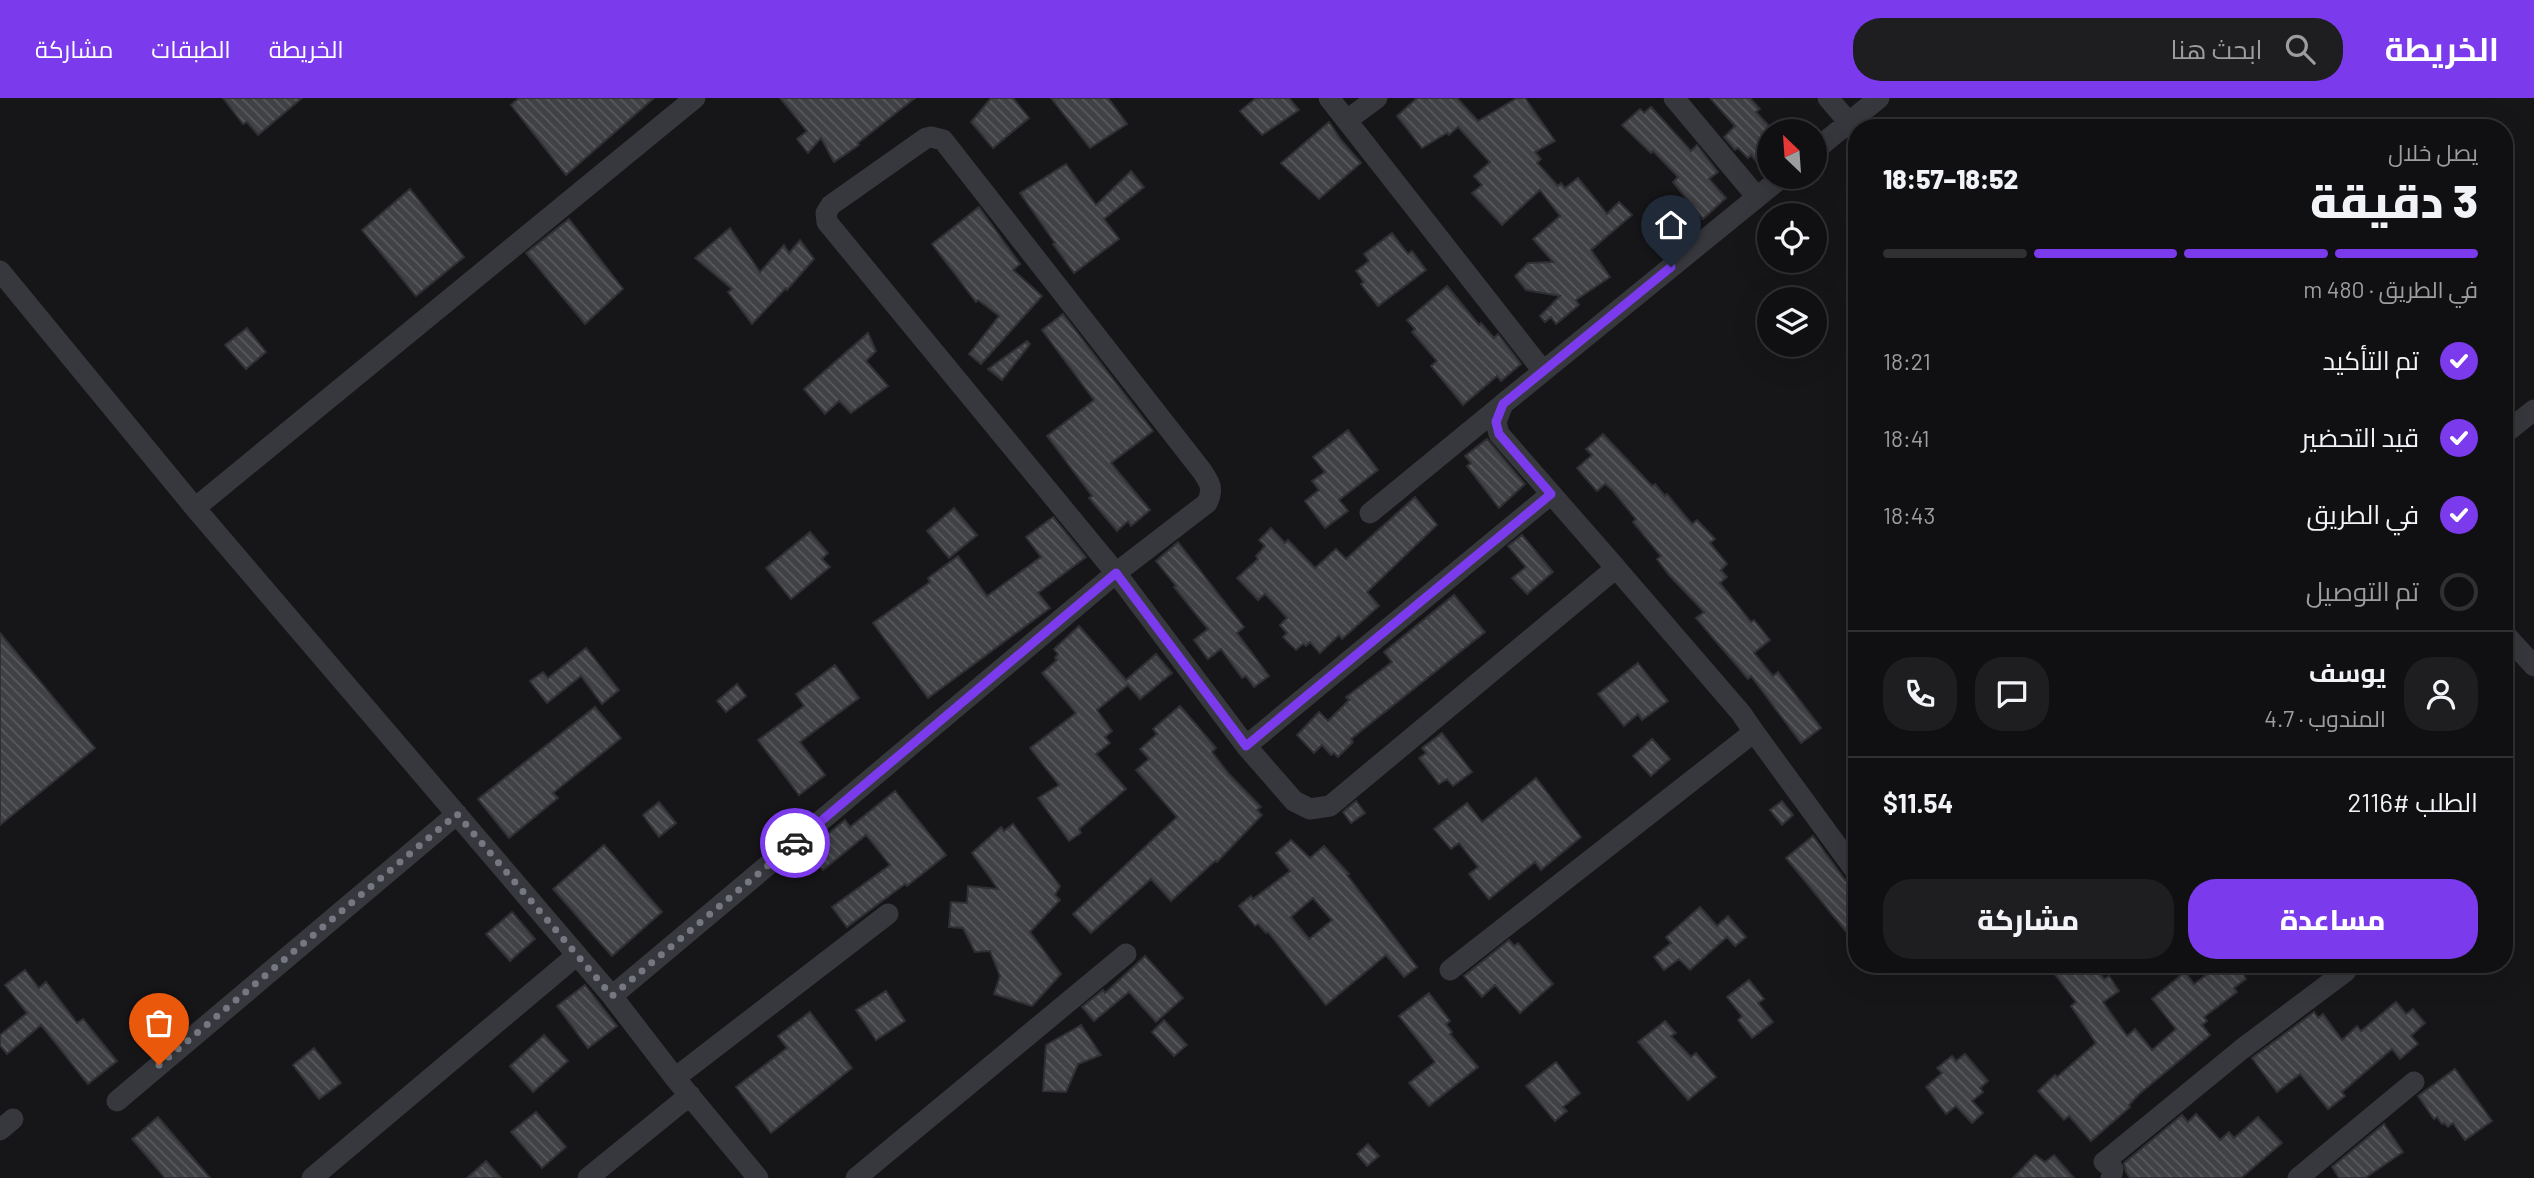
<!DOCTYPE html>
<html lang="ar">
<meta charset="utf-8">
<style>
body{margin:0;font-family:Barlow,Cairo,sans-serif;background:#1e1e20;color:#f1f3f6;direction:rtl;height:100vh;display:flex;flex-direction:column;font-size:26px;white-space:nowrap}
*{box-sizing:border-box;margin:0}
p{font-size:23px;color:#9c9d9f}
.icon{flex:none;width:38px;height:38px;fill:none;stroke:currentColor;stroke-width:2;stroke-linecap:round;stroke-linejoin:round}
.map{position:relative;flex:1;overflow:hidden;direction:ltr}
.sheet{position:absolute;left:1848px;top:21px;width:665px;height:854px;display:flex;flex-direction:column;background:#101012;border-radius:28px;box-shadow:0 7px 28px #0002,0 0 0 2px #303032;direction:rtl}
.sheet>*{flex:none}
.needle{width:46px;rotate:335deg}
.buttons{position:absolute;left:1757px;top:21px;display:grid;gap:14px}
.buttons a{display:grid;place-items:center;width:70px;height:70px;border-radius:50%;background:#101012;box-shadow:0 7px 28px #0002,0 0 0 2px #303032;font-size:35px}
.pin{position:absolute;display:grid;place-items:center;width:60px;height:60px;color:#fff;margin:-72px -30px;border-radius:50% 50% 50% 0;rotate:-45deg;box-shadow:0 0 7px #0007}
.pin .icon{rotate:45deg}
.courier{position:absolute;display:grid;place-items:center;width:70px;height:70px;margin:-35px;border:5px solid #7c3aed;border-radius:50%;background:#fff;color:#222;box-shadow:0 2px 9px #0007}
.summary em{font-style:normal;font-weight:800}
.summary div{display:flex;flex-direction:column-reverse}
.summary{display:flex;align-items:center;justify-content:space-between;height:119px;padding:0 35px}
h1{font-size:46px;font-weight:800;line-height:52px}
.bar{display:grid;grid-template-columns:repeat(4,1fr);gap:10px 7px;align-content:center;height:84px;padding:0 35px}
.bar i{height:9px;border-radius:5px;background:#303032}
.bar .selected{background:#7c3aed}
.bar p{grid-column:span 4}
.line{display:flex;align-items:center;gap:18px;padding:0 35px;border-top:2px solid #303032}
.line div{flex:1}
.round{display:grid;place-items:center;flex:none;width:74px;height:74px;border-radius:28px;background:#1e1e20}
ol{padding:0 35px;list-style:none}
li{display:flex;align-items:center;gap:21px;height:77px}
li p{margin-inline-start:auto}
li .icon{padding:7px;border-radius:50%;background:#7c3aed;color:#fff;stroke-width:4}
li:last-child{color:#9c9d9f}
li i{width:38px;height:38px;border:4px solid #303032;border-radius:50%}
.button{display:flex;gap:14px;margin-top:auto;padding:14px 35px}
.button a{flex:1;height:80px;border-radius:28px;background:#7c3aed;color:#fff;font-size:28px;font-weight:800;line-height:80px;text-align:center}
.button a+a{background:#1e1e20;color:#f1f3f6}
header{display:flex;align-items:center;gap:42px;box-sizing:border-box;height:98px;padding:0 35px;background:#7c3aed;color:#fff}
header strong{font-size:33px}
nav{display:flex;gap:38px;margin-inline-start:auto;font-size:24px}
.search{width:490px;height:63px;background:#1e1e20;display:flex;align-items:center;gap:18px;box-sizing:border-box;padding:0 24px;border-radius:28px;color:#9c9d9f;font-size:26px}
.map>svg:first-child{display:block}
.building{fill:url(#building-back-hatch);stroke:#303034;stroke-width:2;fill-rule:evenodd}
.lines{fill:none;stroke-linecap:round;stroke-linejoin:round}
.minor{stroke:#37383d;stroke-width:21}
.done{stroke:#757880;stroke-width:7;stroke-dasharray:0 12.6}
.route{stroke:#7c3aed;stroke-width:9}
</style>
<header>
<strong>الخريطة</strong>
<div class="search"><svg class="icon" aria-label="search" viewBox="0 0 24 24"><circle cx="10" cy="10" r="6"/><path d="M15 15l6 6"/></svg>ابحث هنا</div>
<nav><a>الخريطة</a><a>الطبقات</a><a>مشاركة</a></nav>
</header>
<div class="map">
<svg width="2534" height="1080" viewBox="0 0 2534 1080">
<defs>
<pattern id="building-back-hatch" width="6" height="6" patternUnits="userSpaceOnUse" patternTransform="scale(1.75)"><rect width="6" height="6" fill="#404145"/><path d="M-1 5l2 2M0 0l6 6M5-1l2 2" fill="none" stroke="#595a5e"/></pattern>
</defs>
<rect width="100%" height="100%" fill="#161618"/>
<path class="building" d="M 223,0 L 302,0 L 258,37 L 247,24 L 243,26 Z
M 519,0 L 654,0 L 566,77 L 511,7 Z
M 780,0 L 915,0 L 858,45 L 859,47 L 834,64 L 821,40 L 808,55 L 797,41 L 807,33 Z
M 991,0 L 1013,0 L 1029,20 L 993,50 L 971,24 Z
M 1051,0 L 1108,0 L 1127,26 L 1090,50 Z
M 1256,0 L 1289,0 L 1299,12 L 1262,37 L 1240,13 Z
M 1417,0 L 1457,0 L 1478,23 L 1517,0 L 1525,0 L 1555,43 L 1535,54 L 1541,61 L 1537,65 L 1558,88 L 1561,85 L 1565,90 L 1578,80 L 1607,116 L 1619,104 L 1632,117 L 1591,152 L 1610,179 L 1576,202 L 1579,207 L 1556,226 L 1551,219 L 1545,224 L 1540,218 L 1560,198 L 1526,192 L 1515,178 L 1528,165 L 1553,164 L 1533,141 L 1560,118 L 1540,92 L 1502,127 L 1472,95 L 1482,87 L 1474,78 L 1490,64 L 1458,29 L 1449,37 L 1447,35 L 1422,50 L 1397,18 Z
M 1710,0 L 1750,0 L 1760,11 L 1756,14 L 1769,28 L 1769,72 L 1766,75 L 1751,57 L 1748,60 L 1738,50 L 1735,52 L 1724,39 L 1735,28 Z
M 1651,9 L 1691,53 L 1697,47 L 1718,74 L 1709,81 L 1726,100 L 1703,121 L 1673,84 L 1678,79 L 1653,53 L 1651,55 L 1622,27 L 1640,11 L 1644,15 Z
M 1329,24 L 1341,42 L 1361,65 L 1319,101 L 1281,65 Z
M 1066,66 L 1096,107 L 1131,73 L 1144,89 L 1104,121 L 1119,141 L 1074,175 L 1053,146 L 1055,145 L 1020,95 Z
M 410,91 L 464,159 L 416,198 L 362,132 Z
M 979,109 L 1020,166 L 1013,172 L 1042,198 L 981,266 L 969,256 L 999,218 L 978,202 L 976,204 L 932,146 Z
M 569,121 L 623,191 L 585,226 L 526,155 Z
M 730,130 L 760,174 L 784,147 L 789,155 L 800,142 L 814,161 L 787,192 L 786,190 L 752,226 L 728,194 L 732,191 L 695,160 Z
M 1392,135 L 1408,156 L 1412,153 L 1426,172 L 1378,208 L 1361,186 L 1364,184 L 1356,173 L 1369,163 L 1364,156 Z
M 1447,188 L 1479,227 L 1481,225 L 1494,240 L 1498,236 L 1521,266 L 1501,283 L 1497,278 L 1463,307 L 1431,268 L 1437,263 L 1412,234 L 1415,231 L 1407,222 Z
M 1063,216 L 1153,333 L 1111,365 L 1150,412 L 1131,428 L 1128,423 L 1117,433 L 1089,400 L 1092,398 L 1047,338 L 1094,302 L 1042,232 Z
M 247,230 L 266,254 L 246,271 L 225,247 Z
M 868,235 L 876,253 L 866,263 L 888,288 L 851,315 L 839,303 L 825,316 L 804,291 Z
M 1027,243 L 1030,246 L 1002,282 L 988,271 Z
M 1348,332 L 1378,372 L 1339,402 L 1348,413 L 1325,430 L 1305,403 L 1319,392 L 1312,383 L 1325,374 L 1313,359 Z
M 1603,336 L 1652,388 L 1655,386 L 1665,398 L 1667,396 L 1692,426 L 1697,422 L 1715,441 L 1710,445 L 1727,466 L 1721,472 L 1727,479 L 1720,485 L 1751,524 L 1754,522 L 1770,542 L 1754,555 L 1773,578 L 1778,574 L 1821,630 L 1801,645 L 1751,578 L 1748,581 L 1696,520 L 1704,514 L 1669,477 L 1657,461 L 1661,458 L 1633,424 L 1636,421 L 1612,392 L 1605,386 L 1597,393 L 1577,370 L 1592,357 L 1586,351 Z
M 1487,341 L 1525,386 L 1499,410 L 1467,368 L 1471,365 L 1465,358 Z
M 1415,399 L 1437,427 L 1367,494 L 1379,508 L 1342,541 L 1339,537 L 1320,555 L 1310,544 L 1306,548 L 1303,546 L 1296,552 L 1283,539 L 1287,535 L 1280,527 L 1287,520 L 1265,496 L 1258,502 L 1237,480 L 1258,461 L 1256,458 L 1265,448 L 1259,442 L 1271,430 L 1285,445 L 1288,442 L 1315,470 L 1336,451 L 1346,461 Z
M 954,410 L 977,437 L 949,460 L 927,433 Z
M 1053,419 L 1086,459 L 1038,495 L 1050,510 L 928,600 L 873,525 L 930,484 L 928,480 L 958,458 L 987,498 L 1041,459 L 1026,439 Z
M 810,434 L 828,455 L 822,461 L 830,469 L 791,501 L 766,470 Z
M 1522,437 L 1553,474 L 1527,496 L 1512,480 L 1526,469 L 1508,448 Z
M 1178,444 L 1244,529 L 1237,535 L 1269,578 L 1254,589 L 1246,578 L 1242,580 L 1221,551 L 1208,561 L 1194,542 L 1208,531 L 1174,489 L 1176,488 L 1156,463 Z
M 1454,497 L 1485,534 L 1351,641 L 1353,644 L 1338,659 L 1334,655 L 1331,657 L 1322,647 L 1314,655 L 1297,637 L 1319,614 L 1328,623 L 1349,602 L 1346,599 L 1392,564 L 1384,554 Z
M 1079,528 L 1126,582 L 1156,556 L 1172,575 L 1140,601 L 1128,587 L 1097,612 L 1112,633 L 1105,639 L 1110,645 L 1096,656 L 1126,691 L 1079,731 L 1081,735 L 1069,743 L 1038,700 L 1059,687 L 1030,650 L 1076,615 L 1042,575 L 1057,562 L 1055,560 L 1058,556 L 1054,551 Z
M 0,535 L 95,650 L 0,727 Z
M 586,550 L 619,592 L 602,606 L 581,578 L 547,605 L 530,583 L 543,574 L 548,580 Z
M 1638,565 L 1668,603 L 1642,622 L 1638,616 L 1624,628 L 1598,596 Z
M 835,567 L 859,600 L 800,644 L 825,677 L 799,697 L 758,642 L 804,608 L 796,596 Z
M 737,586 L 746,598 L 726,614 L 717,603 Z
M 1180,608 L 1216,650 L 1212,654 L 1229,676 L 1261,709 L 1257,712 L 1262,717 L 1217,764 L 1215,763 L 1171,803 L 1151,781 L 1091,835 L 1073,816 L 1177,719 L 1136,672 L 1149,661 L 1140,651 L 1157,636 L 1153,631 Z
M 595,609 L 621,640 L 553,695 L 558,700 L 509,740 L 478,701 Z
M 1442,635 L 1472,674 L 1453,688 L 1447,681 L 1439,686 L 1419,660 L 1426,655 L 1422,650 Z
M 1652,641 L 1670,661 L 1651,678 L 1633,658 Z
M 1536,680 L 1581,739 L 1541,772 L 1535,764 L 1489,801 L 1469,776 L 1478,769 L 1459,745 L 1451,751 L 1434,731 L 1467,705 L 1482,724 Z
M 895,693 L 946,757 L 907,788 L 905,786 L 847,829 L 832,809 L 890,767 L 866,737 L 823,772 L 808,752 L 845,722 L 850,729 Z
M 1356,703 L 1365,715 L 1351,725 L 1343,714 Z
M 1782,703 L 1793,717 L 1782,727 L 1770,712 Z
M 659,704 L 676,725 L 659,739 L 643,717 Z
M 1013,726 L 1060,788 L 1055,797 L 1060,802 L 1030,834 L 1061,876 L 1032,908 L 994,896 L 1000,878 L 990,853 L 975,854 L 963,830 L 949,829 L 951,804 L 967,805 L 968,788 L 998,791 L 972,755 L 1001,729 L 1004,733 Z
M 1813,738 L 1846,783 L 1857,790 L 1857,847 L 1786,760 Z
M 1291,742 L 1310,760 L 1324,748 L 1349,776 L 1347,777 L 1417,869 L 1404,879 L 1386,857 L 1326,907 L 1268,834 L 1266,835 L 1258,826 L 1255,828 L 1239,808 L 1251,798 L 1253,801 L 1290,773 L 1276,755 ZM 1313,800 L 1332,822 L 1309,841 L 1291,819 Z
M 604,747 L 662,814 L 612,858 L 553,791 Z
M 1700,809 L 1717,828 L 1728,818 L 1746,839 L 1735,848 L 1727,839 L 1690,872 L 1679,861 L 1664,872 L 1654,859 L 1671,845 L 1666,839 Z
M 512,814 L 535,841 L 510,863 L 486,836 Z
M 1509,842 L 1514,848 L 1518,845 L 1553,886 L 1520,915 L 1495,887 L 1482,899 L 1464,878 Z
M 1145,858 L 1183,900 L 1156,924 L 1129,894 L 1094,923 L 1082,909 L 1103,892 L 1105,895 Z
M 2047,866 L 2093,866 L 2104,881 L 2109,878 L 2119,893 L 2103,904 L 2127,938 L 2135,931 L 2152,952 L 2176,931 L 2152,901 L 2185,874 L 2194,886 L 2221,866 L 2236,866 L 2246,881 L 2234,890 L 2237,894 L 2204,919 L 2207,923 L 2202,927 L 2210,937 L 2138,997 L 2129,1007 L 2130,1009 L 2091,1043 L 2069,1018 L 2064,1022 L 2038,993 L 2055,977 L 2057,979 L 2096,945 L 2071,908 L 2076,904 Z
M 25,872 L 39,890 L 46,884 L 77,925 L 83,921 L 117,963 L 88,986 L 41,927 L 7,956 L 0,947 L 0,937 L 27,915 L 5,887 Z
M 1749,882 L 1764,901 L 1758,905 L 1773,924 L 1752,940 L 1738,922 L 1742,918 L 1727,899 Z
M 585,887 L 617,928 L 588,950 L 557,908 Z
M 886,893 L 905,923 L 876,942 L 856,912 Z
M 1429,895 L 1450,923 L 1446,926 L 1452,934 L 1450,936 L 1478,969 L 1429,1008 L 1409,985 L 1435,964 L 1399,918 Z
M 2396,904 L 2406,916 L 2413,911 L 2425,925 L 2411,938 L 2418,946 L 2400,961 L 2392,951 L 2342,994 L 2345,998 L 2328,1011 L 2300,976 L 2277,994 L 2252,960 L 2314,914 L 2318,920 L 2323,916 L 2342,942 L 2357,928 L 2361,933 Z
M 810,914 L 852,970 L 771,1035 L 736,989 L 787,950 L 778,938 Z
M 1164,922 L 1187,947 L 1174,958 L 1152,934 Z
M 1665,923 L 1676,935 L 1671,938 L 1691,959 L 1696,955 L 1716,979 L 1688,1002 L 1638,944 Z
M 1081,927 L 1101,957 L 1078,966 L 1066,994 L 1043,993 L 1046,947 Z
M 544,937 L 568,963 L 533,994 L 510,968 Z
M 314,950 L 341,985 L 319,1001 L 293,967 Z
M 1965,956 L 1988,983 L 1980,990 L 1983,994 L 1972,1003 L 1983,1015 L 1972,1025 L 1956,1008 L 1946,1016 L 1926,989 L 1942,975 L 1937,970 L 1952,958 L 1956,963 Z
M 1556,964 L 1580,995 L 1563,1009 L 1567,1013 L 1555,1023 L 1526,988 Z
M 2455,971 L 2492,1023 L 2465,1042 L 2453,1025 L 2448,1029 L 2444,1025 L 2442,1026 L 2437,1019 L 2434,1021 L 2418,998 Z
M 536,1014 L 566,1049 L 542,1070 L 511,1034 Z
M 2196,1016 L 2220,1042 L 2229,1034 L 2234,1040 L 2258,1019 L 2282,1045 L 2241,1080 L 2130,1080 L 2126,1074 L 2124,1065 L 2182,1017 L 2188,1024 Z
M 158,1019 L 210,1080 L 165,1080 L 132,1041 Z
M 2384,1026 L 2403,1054 L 2365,1080 L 2339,1080 L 2332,1069 Z
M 1368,1046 L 1379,1058 L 1367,1068 L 1357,1056 Z
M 2035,1057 L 2045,1064 L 2054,1057 L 2074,1080 L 2013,1080 Z
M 486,1063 L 501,1080 L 467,1080 Z"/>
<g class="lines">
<path class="minor" d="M 1329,0 L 1543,273
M 1674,0 L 1757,99
M 1828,0 L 1857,34
M 1347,22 L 1377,0
M 1815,52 L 1879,0
M 0,173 L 195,410 L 612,898 L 675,980 L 758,1080
M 2504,336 L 2534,312
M 195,410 L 695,0
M 1370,415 L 1503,306
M 2504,535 L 2534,568
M 1754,634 L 1857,775
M 1246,648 L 1551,396
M 1450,872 L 1754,634 L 1741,615 L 1616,470
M 612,898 L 1116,475 L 1207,405 C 1214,391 1210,385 1202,373 L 943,42 L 931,39 L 926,40 L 831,107 L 826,115 L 827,124 L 1116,475 L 1246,648 L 1294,703 L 1310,711 L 1330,708 L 1616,470 L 1499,336 L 1496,324 L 1503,306 L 1782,79
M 675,980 L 888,816
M 117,1003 L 457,716
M 0,1032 L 13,1021
M 312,1080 L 577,857
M 588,1080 L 690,997
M 856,1080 L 1126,856
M 2111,1080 L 2113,1071 L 2104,1064 L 2242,951 L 2346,873
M 2298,1080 L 2414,984"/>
</g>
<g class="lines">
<path class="done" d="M 159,967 L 457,716 L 612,898 L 795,745"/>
<path class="route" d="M 795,745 L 1116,475 L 1246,648 L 1551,396 L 1499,336 L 1496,324 L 1503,306 L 1671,169"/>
</g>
</svg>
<div class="buttons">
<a><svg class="needle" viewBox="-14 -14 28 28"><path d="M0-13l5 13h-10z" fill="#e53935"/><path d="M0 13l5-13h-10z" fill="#9c9d9f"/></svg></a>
<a><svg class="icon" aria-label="locate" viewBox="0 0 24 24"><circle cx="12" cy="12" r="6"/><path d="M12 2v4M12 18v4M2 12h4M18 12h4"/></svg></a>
<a><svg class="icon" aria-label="layers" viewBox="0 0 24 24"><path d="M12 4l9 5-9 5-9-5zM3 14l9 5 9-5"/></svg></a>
</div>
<div class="pin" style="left:159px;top:967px;background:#ea580c"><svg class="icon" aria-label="bag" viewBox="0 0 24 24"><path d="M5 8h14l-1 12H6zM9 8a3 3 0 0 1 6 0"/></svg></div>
<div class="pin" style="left:1671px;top:169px;background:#1f2937"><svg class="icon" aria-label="home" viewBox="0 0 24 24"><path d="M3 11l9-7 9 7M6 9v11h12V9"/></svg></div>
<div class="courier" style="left:795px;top:745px"><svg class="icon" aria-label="car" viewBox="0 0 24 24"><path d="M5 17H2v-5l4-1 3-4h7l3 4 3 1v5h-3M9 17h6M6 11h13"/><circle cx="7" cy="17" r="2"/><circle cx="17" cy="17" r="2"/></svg></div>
<section class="sheet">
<div class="summary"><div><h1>3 دقيقة</h1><p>يصل خلال</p></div><em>18:52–18:57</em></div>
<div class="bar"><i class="selected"></i><i class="selected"></i><i class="selected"></i><i></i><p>في الطريق · 480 m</p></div>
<ol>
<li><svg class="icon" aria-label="check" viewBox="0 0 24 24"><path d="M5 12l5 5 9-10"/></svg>تم التأكيد<p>18:21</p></li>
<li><svg class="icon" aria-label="check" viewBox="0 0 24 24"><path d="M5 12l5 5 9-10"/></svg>قيد التحضير<p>18:41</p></li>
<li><svg class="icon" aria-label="check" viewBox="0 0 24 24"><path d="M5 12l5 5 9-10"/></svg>في الطريق<p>18:43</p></li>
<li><i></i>تم التوصيل</li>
</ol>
<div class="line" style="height:126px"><a class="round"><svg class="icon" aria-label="person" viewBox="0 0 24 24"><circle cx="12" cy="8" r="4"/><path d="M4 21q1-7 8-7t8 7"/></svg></a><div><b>يوسف</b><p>المندوب · 4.7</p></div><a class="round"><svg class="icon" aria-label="chat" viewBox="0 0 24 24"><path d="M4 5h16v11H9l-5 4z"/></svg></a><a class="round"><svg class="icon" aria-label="phone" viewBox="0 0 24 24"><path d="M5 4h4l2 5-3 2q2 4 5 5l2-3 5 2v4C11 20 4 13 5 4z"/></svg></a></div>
<div class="line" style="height:91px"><div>الطلب #2116</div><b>$11.54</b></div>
<div class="button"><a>مساعدة</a><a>مشاركة</a></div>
</section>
</div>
